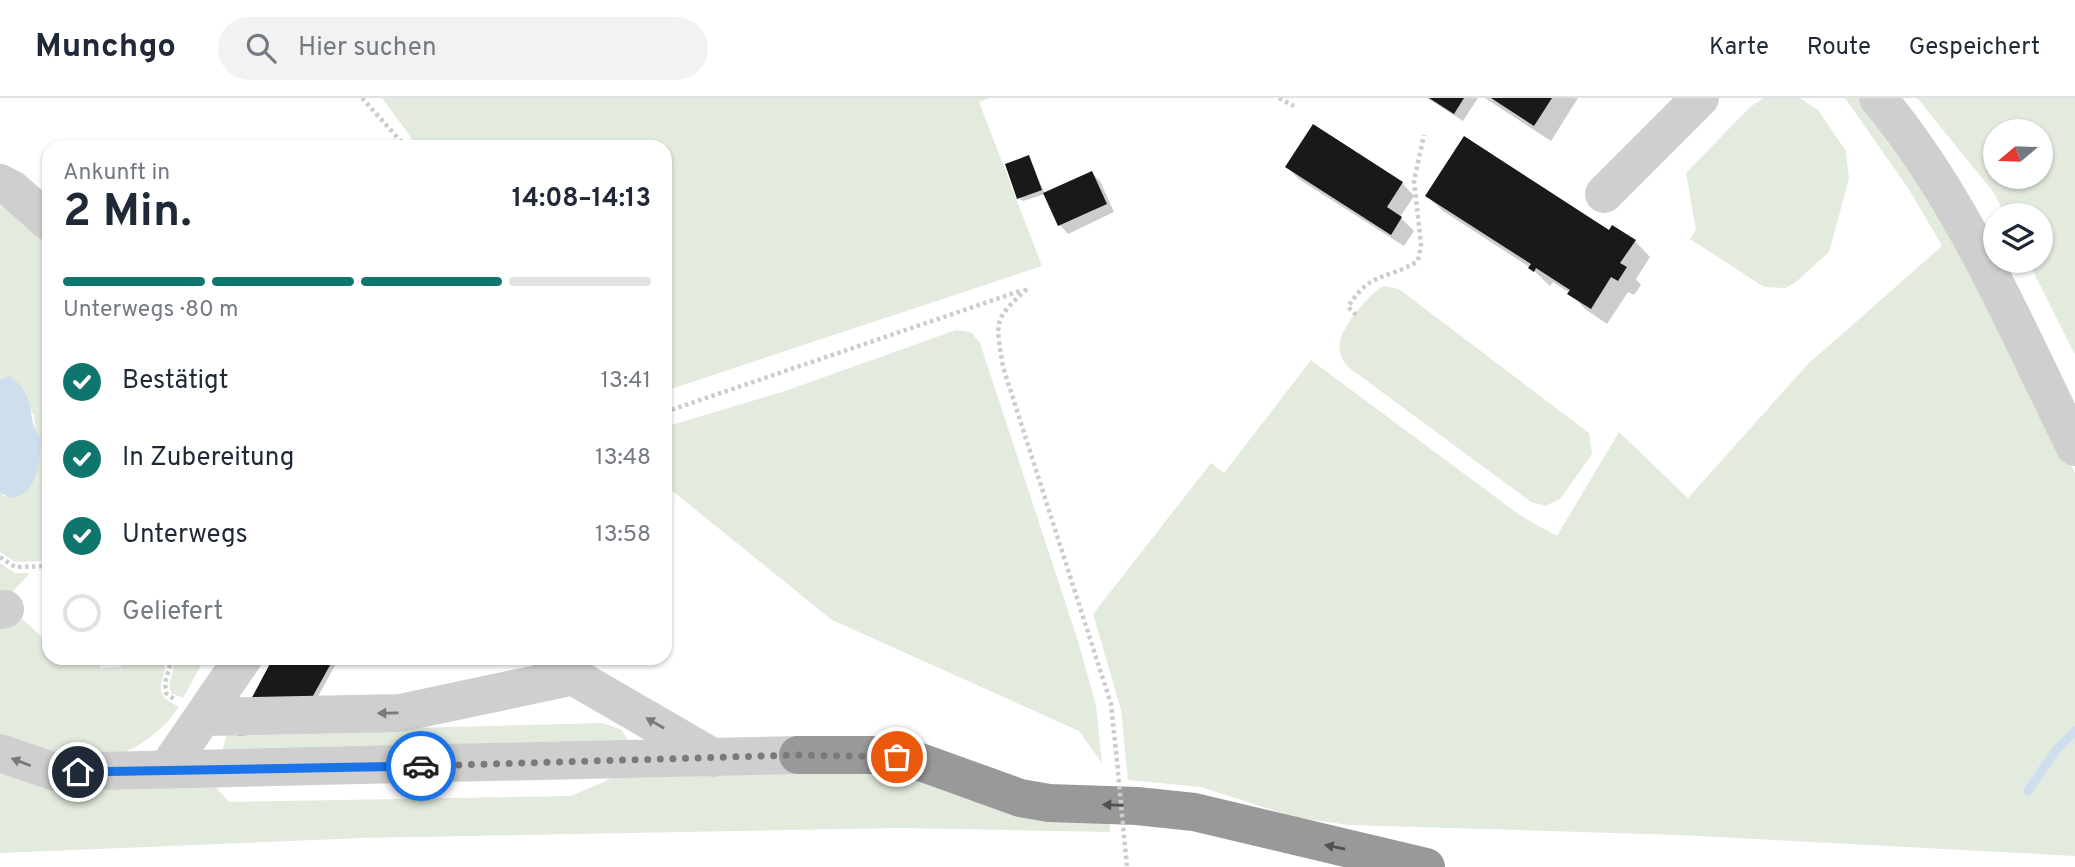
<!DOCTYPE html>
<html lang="de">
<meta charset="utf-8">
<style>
body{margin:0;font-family:Overpass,sans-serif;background:#f2f2f3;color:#1f2937;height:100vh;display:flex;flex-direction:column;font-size:26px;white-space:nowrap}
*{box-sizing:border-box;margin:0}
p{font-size:23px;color:#747a83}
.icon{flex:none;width:38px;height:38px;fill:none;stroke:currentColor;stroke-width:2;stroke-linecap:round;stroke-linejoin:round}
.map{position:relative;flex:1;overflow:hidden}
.side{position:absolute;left:42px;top:42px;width:630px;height:525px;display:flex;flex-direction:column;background:#fff;border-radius:21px;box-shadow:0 2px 5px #0004}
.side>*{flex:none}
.needle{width:46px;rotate:251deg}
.controls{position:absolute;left:1983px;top:21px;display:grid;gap:14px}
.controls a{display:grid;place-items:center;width:70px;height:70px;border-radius:50%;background:#fff;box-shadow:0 2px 5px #0004;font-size:35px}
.pin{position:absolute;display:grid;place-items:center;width:60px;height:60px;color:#fff;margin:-30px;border:4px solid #fff;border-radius:50%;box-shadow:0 2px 7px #0007}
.courier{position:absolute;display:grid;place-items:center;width:70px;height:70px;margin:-35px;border:5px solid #1a73e8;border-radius:50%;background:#fff;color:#222;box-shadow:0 2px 9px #0007}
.headline em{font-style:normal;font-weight:700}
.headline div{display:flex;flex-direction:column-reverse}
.headline{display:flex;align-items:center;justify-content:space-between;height:119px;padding:0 21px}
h1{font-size:46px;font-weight:700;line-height:52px}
.bar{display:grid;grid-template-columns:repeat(4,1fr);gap:10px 7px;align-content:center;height:84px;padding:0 21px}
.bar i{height:9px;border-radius:5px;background:#e0e1e3}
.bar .current{background:#0f766e}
.bar p{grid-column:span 4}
ol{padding:0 21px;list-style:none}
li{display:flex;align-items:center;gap:21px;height:77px}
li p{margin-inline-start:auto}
li .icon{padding:7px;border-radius:50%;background:#0f766e;color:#fff;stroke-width:4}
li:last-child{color:#747a83}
li i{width:38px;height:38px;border:4px solid #e0e1e3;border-radius:50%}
header{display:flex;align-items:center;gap:42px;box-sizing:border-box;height:98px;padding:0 35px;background:#fff;border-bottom:2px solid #e0e1e3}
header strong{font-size:33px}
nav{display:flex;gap:38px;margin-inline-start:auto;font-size:24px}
.search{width:490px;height:63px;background:#f2f2f3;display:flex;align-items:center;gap:18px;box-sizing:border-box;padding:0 24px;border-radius:38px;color:#747a83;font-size:26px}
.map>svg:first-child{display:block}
.green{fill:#e3ebde;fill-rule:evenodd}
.water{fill:#cedeed}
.shadow{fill:#0003}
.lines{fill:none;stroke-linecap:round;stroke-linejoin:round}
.stream{stroke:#cedeed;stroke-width:9}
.building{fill:#191919}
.path{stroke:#ccc;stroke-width:4.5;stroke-dasharray:3.5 3.5;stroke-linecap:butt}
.minor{stroke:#cfcfcf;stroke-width:38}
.highway{stroke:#999;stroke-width:38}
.path-bridge{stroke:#ccc;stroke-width:4.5;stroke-dasharray:3.5 3.5;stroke-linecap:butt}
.oneway{fill:#797979}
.oneway2{fill:#515151}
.done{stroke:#7a7a7a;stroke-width:7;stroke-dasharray:0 12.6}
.route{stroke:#1a73e8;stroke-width:9}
</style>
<header>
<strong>Munchgo</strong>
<div class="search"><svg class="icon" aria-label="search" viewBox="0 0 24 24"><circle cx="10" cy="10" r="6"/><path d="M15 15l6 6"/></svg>Hier suchen</div>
<nav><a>Karte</a><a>Route</a><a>Gespeichert</a></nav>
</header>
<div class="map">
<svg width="2075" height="769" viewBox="0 0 2075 769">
<rect width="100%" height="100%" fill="#fff"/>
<path class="green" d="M 382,0 L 990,0 L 979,4 L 1042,168 L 665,293 L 665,49 L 418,49 Z
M 1764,0 L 1800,0 L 1818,12 L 1846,53 L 1849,81 L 1829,154 L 1796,184 L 1785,190 L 1764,189 L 1690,141 L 1696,132 L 1686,75 L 1751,8 Z
M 1845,0 L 1864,0 L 1972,167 L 2075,375 L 2075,758 L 1679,737 L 1349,727 L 1297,720 L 1201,689 L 1128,682 L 1121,612 L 1093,516 L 1211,365 L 1224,375 L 1311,262 L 1521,418 L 1557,438 L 1619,334 L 1688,400 L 1808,266 L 1942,148 L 1910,93 Z
M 1917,0 L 2075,0 L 2075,257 L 2028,163 L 2040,163 L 2040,117 L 2005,117 L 1994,95 ZM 1995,33 L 2040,33 L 2040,79 L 1995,79 Z
M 0,107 L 21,114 L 49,139 L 49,463 L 15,464 L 0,454 L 0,395 L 4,398 L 33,384 L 41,340 L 35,333 L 34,317 L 4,279 L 0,281 Z
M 1384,188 L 1399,191 L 1589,335 L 1592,356 L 1561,400 L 1546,408 L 1531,404 L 1348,269 C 1342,261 1338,253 1340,243 C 1342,229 1371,193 1384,188 Z
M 956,232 L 971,234 L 980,245 L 1078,543 L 1096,607 L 1102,665 L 1079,633 L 832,522 L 665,387 L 665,329 L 785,293 Z
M 0,465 L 15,475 L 30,475 L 5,502 L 0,503 Z
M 21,520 L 49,545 L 49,560 L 99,560 L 100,570 L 121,569 L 120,560 L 164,560 C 169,584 146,593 179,609 C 159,638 127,660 89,663 C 71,664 21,645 0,639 L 0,522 Z
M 176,560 L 205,560 L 183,600 L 171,595 L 169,587 Z
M 603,625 L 622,632 L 629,644 L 222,653 L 227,636 L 241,635 L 244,638 L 291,636 L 294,633 Z
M 0,667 L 210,683 L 229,704 L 571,698 L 628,673 L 872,668 L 1110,722 L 1110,734 L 902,730 L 362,740 L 0,755 Z"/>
<path class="water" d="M 10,278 C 40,301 24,321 41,340 C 39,363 39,395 12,400 L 0,395 L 0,281 Z"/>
<path class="shadow" d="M 1427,0 L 1478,0 L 1463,23 Z
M 1485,0 L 1578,0 L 1551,43 Z
M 1029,59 L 1045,96 L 1023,103 L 1019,100 Z
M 1287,69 L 1402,85 L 1414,98 L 1400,119 L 1414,133 L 1404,148 L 1300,82 Z
M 1092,75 L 1100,83 L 1114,114 L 1068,136 L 1060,127 Z
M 1427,98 L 1609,134 L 1635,143 L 1650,159 L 1636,181 L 1641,187 L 1634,197 L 1628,194 L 1607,226 L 1585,211 L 1570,195 L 1553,184 L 1550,188 L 1531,170 L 1443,113 Z
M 275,560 L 339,560 L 298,635 L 238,638 L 235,634 Z"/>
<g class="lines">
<path class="stream" d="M 2028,693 L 2055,653 L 2075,633"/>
</g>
<path class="building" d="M 1429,0 L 1464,0 L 1454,16 Z
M 1491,0 L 1552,0 L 1534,28 Z
M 1313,26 L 1403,84 L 1387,109 L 1402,119 L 1391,137 L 1285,69 Z
M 1464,38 L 1609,132 L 1612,127 L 1636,142 L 1620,165 L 1627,169 L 1618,183 L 1611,179 L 1591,211 L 1567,196 L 1570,192 L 1536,170 L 1534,174 L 1528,170 L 1531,166 L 1425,98 Z
M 1029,57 L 1042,92 L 1017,101 L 1005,66 Z
M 1092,73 L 1107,106 L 1058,128 L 1043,95 Z
M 273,560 L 334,560 L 294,632 L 233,635 Z"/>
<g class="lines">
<path class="path" d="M 362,0 L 406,49
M 1279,0 L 1294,8
M 1027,191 C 992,223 996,223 1003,269 L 1111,606 L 1118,673
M 1356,217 L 1348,209 C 1370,173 1387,182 1418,163 L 1421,146 L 1414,83 L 1424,37
M 665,314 L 1023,192
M 0,459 L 15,469 L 49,468
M 172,560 L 165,585 L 166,595 L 174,601"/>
<path class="minor" d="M 1878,0 C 1964,103 2016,230 2075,349
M 0,85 L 13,92 L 49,124
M 1604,96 L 1700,0
M 0,512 L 5,511
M 552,566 L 714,660
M 205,619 L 400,615 L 575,578
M 0,655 L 55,674 L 798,657
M 167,671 L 243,560"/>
<path class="highway" d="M 798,657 L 881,657 L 912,661 L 1020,700 L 1049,705 L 1137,708 L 1194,714 L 1426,769"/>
<path class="path-bridge" d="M 1118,674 L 1127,769"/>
</g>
<defs><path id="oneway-solid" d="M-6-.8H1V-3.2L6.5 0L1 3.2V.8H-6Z" transform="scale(1.75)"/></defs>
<g class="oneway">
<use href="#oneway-solid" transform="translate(388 615) rotate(179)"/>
<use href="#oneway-solid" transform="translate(655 625) rotate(-150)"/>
<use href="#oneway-solid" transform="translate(21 664) rotate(-159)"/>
</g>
<g class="oneway2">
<use href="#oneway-solid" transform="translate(1113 707) rotate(-178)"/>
<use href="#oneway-solid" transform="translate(1335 749) rotate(-168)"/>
</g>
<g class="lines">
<path class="done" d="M 421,668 L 798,657 L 897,659"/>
<path class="route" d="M 78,674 L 421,668"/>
</g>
</svg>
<div class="controls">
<a><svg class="needle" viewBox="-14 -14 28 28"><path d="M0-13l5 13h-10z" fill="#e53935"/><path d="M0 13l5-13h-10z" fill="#747a83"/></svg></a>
<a><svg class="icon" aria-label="layers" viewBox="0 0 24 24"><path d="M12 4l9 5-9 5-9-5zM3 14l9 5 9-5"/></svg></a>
</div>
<div class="pin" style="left:897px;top:659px;background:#ea580c"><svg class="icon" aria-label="bag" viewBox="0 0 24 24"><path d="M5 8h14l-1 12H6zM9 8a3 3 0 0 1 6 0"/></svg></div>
<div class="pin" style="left:78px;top:674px;background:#1f2937"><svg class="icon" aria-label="home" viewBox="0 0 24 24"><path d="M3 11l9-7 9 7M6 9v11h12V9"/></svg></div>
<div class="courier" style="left:421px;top:668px"><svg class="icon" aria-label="car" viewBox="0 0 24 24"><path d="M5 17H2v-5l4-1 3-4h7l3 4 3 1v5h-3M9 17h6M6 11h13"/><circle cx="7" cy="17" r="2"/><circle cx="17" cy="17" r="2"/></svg></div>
<section class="side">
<div class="headline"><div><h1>2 Min.</h1><p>Ankunft in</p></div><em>14:08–14:13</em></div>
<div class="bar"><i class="current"></i><i class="current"></i><i class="current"></i><i></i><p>Unterwegs · 80 m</p></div>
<ol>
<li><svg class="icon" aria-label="check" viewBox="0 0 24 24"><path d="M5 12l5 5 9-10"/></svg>Bestätigt<p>13:41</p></li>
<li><svg class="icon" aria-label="check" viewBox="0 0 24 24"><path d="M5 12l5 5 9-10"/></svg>In Zubereitung<p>13:48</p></li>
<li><svg class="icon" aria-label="check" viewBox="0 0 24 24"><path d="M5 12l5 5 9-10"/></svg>Unterwegs<p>13:58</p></li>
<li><i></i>Geliefert</li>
</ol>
</section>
</div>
